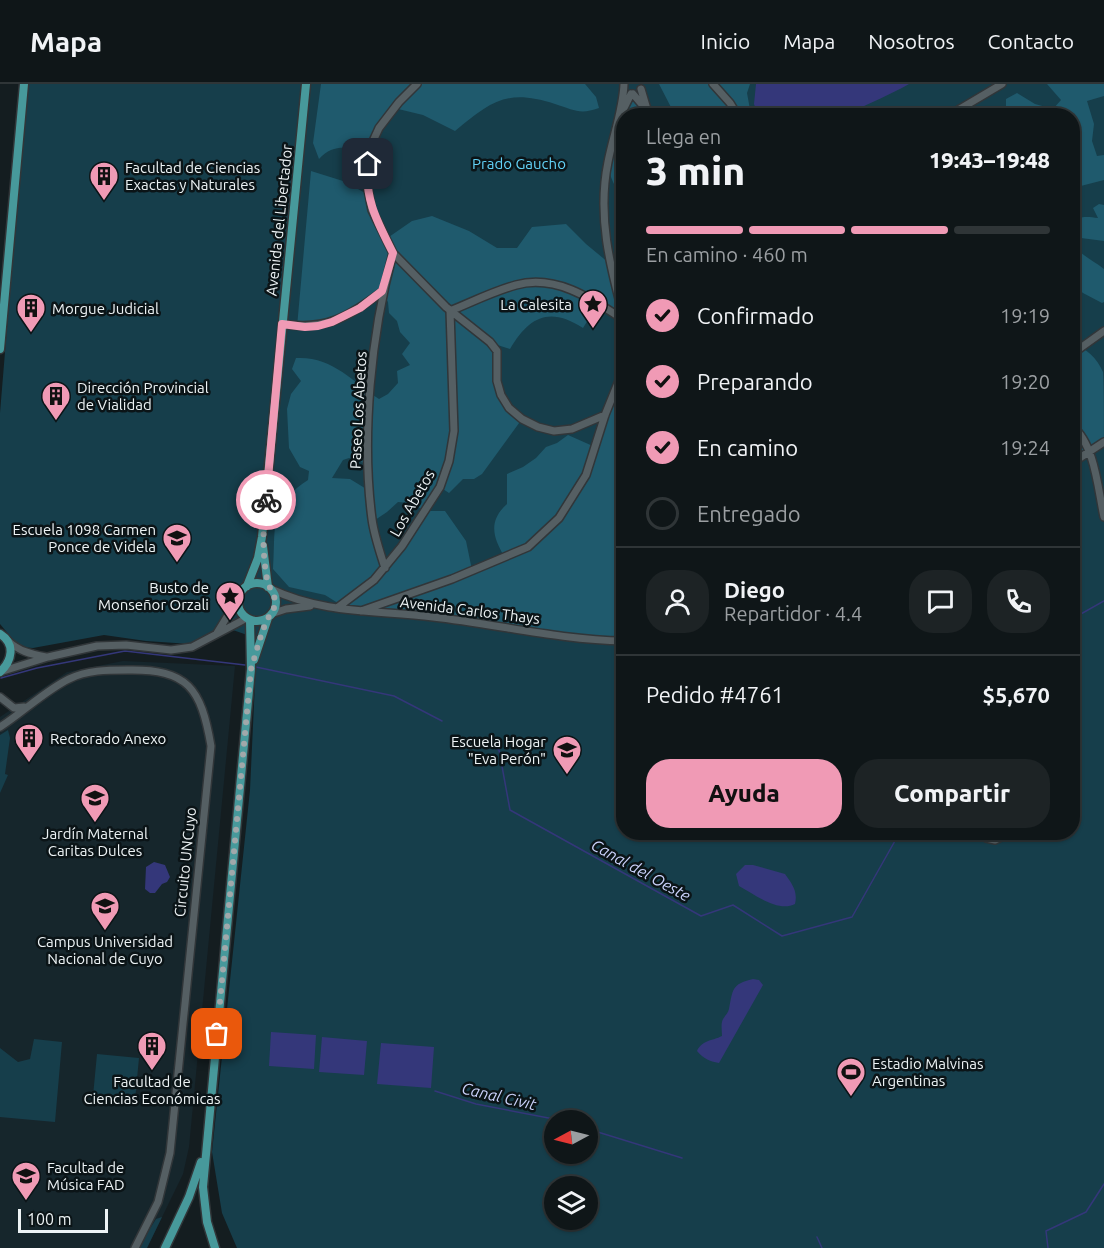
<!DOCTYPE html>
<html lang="es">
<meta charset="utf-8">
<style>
body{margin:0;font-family:Ubuntu,sans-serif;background:#1d2325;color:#f1f3f6;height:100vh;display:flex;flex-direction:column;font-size:22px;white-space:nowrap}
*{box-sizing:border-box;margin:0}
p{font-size:20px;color:#9b9fa2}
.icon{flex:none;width:33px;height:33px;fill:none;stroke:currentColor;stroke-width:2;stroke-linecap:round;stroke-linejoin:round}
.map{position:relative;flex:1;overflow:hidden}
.sheet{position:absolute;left:616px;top:24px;width:464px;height:732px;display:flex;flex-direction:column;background:#0f1618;border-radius:24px;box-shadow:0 2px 4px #0004,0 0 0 2px #2f3537}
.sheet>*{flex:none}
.needle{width:39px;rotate:263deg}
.tools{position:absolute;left:544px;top:1026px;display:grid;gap:12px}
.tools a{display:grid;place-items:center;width:54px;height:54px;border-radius:50%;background:#0f1618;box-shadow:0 2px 4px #0004,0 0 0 2px #2f3537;font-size:30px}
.scale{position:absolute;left:18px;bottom:15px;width:90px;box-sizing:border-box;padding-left:6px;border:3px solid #edf3f5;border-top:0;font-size:16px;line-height:21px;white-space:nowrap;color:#edf3f5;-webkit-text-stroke:4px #0b1417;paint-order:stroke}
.pin{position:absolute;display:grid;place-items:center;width:51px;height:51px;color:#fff;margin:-26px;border-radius:12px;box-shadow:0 3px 9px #0006}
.courier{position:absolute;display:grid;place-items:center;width:60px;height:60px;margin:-30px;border:4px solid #f09ab5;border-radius:50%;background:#fff;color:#222;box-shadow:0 2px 8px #0007}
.head em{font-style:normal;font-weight:800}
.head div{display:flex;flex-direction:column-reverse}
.head{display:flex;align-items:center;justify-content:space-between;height:102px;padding:0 30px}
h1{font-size:39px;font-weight:800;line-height:45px}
.bar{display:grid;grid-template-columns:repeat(4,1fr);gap:9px 6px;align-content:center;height:72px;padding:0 30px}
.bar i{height:8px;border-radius:4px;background:#2f3537}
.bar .selected{background:#f09ab5}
.bar p{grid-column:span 4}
.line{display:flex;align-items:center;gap:15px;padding:0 30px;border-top:2px solid #2f3537}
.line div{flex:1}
.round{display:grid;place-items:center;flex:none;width:63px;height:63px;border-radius:24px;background:#1d2325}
ol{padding:0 30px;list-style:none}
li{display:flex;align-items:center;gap:18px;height:66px}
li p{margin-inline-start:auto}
li .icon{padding:6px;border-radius:50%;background:#f09ab5;color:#111;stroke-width:4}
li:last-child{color:#9b9fa2}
li i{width:33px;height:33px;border:3px solid #2f3537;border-radius:50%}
.cta{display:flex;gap:12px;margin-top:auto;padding:12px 30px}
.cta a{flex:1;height:69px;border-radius:24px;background:#f09ab5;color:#111;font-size:24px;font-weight:800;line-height:69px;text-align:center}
.cta a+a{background:#1d2325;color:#f1f3f6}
header{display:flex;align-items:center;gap:36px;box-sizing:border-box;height:84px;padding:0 30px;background:#0f1618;border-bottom:2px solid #2f3537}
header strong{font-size:28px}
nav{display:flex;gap:33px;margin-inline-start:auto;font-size:21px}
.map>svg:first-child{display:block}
.built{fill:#16262c}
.green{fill:#163e4b;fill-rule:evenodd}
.forest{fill:#1f5a6d;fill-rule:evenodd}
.water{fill:#34377a}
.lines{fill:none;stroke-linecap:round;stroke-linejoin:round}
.stream{stroke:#34377a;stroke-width:1.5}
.minor-casing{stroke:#313639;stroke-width:10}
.major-casing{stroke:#313639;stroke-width:11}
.minor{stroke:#555f63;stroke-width:7}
.major{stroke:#47999b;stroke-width:8}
.done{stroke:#a1a8aa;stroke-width:6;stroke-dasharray:0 10.8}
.route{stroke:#f09ab5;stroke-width:8}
.labels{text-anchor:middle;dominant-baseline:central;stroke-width:5;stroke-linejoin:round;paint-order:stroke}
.park-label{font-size:15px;fill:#62d2f7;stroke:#0b1417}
.poi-label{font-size:15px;fill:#edf3f5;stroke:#0b1417;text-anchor:start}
.street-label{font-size:15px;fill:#edf3f5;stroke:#0b1417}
.water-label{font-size:16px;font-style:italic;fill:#cbd2fb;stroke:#0b1417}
</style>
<header>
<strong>Mapa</strong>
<nav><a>Inicio</a><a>Mapa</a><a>Nosotros</a><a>Contacto</a></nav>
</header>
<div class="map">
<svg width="1104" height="1164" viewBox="0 0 1104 1164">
<rect width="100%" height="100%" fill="#141d20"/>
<path class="built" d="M 123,577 L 235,582 L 189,1063 L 183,1090 L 147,1164 L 0,1164 L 0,633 L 67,588 Z"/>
<path class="green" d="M 27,0 L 1104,0 L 1104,1164 L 237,1164 L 222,1129 L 212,1068 L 250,706 L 256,577 L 253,553 L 230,545 L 190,560 L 146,557 L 104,551 L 33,564 L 19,563 L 0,540 L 0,329 ZM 624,32 L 1072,32 L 1072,748 L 624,748 ZM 555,1036 L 588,1036 L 588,1070 L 555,1070 ZM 555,1102 L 588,1102 L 588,1136 L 555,1136 Z
M 8,646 L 10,654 L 5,690 L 8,691 L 0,709 L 0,651 Z
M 34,955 L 62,958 L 55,1038 L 0,1033 L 0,964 L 18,978 L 30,975 Z
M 97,970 L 139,974 L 135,1016 L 93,1012 Z
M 162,1133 L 147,1164 L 138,1164 L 156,1135 Z"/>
<path class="forest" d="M 321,0 L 585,0 L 596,13 L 599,24 C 580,31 574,26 555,20 C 506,4 491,18 455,47 L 423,31 L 394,24 L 369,66 C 349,65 334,58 319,75 L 313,59 Z
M 659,0 L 750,0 L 747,9 L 751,31 L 675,31 Z
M 1047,0 L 1104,0 L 1104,12 L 1087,17 L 1094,40 L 1092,57 L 1097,72 L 1104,71 L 1104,96 L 1073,104 L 1072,32 L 1006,31 L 1006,15 L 1017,9 L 1035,20 L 1053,25 L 1061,16 Z
M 631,10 L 649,31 L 624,32 L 624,117 C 617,107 608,91 608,78 C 609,57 622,28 631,10 Z
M 311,87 L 343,97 L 369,111 L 386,155 L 412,137 L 432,132 L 469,147 L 497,164 L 517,164 L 532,143 L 566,140 L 586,160 L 609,179 L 624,234 L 610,228 L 588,236 L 583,244 C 549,222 529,233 510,265 L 491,259 L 497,267 L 501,311 L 522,335 L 482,390 L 474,395 L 463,395 L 449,409 L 440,403 L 426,427 L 445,427 L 466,457 L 472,486 L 504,472 C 493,453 488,437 507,420 L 507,390 L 523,383 L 536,374 L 546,363 L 557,359 L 568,351 L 595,363 L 624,284 L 624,557 L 361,527 L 341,521 L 325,511 L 289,503 L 273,485 C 276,443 268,422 308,396 L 309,387 L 300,383 L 289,364 L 287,325 L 291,310 L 301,297 L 292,285 L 296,274 C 332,272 352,297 379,315 L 388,310 L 398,299 L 397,287 L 410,281 L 402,270 L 410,259 L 400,248 L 397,237 L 389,229 L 388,218 L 382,208 L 346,232 L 297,243 ZM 349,374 L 367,380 L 368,406 L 350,395 L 332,394 L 343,376 ZM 398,418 L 410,419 L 425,427 L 385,483 L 372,438 L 387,428 Z
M 1099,120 L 1104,121 L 1104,157 L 1081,154 L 1073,147 L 1073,138 C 1080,131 1089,133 1098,134 L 1093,124 Z
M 1072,158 C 1079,171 1093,176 1104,185 L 1104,218 L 1102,219 L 1083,209 L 1073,201 Z
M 1073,260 C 1086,264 1097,274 1103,288 C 1104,297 1104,344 1104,358 L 1072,379 Z"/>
<path class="water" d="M 756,0 L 909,0 C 890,11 871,18 852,28 L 846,26 L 845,32 L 758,31 L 754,20 Z
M 154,778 L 165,781 L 170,793 L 167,798 L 162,800 L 155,809 L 150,809 L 145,805 L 146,783 Z
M 745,781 L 753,781 L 785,790 C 792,800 798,807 795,820 C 778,829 754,810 739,802 L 736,790 Z
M 753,895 L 759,896 L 763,901 L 719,979 C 709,977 704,975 697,967 C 702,956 712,957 722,952 C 722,948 721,941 722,938 C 723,933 728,930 729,925 C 733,906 731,900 753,895 Z
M 271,948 L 316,951 L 314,985 L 269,982 Z
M 322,953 L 367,957 L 364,991 L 319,988 Z
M 381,959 L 434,963 L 431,1004 L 377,1000 Z"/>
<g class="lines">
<path class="stream" d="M 1072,535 L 1104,517
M 256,583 L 394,612 L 442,637
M 1,594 L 37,584 L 125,567 L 245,581
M 478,655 L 499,666 L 510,726 L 701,832 L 733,821 L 782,852 L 852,833 L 900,748
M 435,1007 L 476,1020 L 559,1036
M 588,1045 L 682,1074
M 817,1153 L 822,1164
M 1048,1164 L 1046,1147 L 1086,1128 L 1104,1100"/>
<g class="minor-casing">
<path id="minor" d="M 417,0 L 399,18 L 379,44 L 369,66 L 366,95 L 372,126 L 393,169 L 446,223 L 490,258 L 497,267 L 497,297 L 501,311 L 509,324 L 522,335 L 538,343 L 554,347 L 572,345 L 605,331
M 713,0 L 730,19 L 738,32
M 641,5 L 649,32
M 633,10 L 645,24
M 622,28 L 631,10
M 948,32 L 1002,0
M 450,227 C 472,218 494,207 516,201 C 556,190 592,215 624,236
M 624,234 C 610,182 597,132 608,78 C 613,52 623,26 624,0
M 282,240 C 327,247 347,233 382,208
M 1072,270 L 1104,247
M 1072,342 C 1095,360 1098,406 1104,433
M 1072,379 L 1104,358
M 385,484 C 380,468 374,451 372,435 C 361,352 371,250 393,169
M 271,505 C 323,530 376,526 433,533 C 496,540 560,556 624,557
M 337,524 L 374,496 L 402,462 L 440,403 L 449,377 L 454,347 L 450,227
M 361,527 L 452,495 L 528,463 L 559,434 L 586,391 L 605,331 L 624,284
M 271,530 L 286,525 L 310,522
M 217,549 L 239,513
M 8,557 C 19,567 30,570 46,573
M 0,588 L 48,573 L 97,562 L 126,561 L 171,566 L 192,563 L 247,534
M 0,613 L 14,624 L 24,623
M 0,643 C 22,629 46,606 69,595 C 87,586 107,586 128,586 C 188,585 201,604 211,662 L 170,1069 L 158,1118 L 135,1164
M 982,748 L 986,754 L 995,756 L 1011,748"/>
</g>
<g class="major-casing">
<path id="major" d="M 0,265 L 24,0
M 263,462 L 268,503
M238 518a19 19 0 1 1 38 0a19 19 0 1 1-38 0Z
M 247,502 L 258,474 L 262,453 L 306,0
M 0,550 C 16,560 12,577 0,588
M 254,576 L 268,534
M 165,1164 L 189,1113 L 201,1078
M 215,1164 L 207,1138 L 203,1103 L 251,585 L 250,536"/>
</g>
<use href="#minor" class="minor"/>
<use href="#major" class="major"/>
</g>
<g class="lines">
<path class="done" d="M 217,950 L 251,585 C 256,569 260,552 267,536 C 270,530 274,527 275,520 C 276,510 268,504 267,495 C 262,468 263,443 266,416"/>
<path class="route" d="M 266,416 L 282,240 L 305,243 L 318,242 L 332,238 L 360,224 L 382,207 L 393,169 C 378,139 364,115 368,80"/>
</g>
<defs>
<g id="building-pin" transform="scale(1.5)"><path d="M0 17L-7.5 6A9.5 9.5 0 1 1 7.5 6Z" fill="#f09ab5" stroke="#0b1417"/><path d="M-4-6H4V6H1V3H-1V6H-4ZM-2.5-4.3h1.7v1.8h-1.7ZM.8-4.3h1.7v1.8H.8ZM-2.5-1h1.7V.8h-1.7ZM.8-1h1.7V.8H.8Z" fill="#111"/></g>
<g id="sight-pin" transform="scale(1.5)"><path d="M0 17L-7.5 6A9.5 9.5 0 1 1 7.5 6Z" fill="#f09ab5" stroke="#0b1417"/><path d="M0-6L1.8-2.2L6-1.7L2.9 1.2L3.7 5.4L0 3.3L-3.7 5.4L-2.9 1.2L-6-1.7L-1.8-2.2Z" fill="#111"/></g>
<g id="school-pin" transform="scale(1.5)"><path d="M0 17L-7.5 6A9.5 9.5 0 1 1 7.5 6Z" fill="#f09ab5" stroke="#0b1417"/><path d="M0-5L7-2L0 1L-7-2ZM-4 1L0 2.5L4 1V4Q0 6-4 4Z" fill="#111"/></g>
<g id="university-pin" transform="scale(1.5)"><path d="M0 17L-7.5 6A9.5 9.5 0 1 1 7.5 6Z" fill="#f09ab5" stroke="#0b1417"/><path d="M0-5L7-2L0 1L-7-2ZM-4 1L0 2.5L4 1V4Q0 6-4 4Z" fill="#111"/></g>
<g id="stadium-pin" transform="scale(1.5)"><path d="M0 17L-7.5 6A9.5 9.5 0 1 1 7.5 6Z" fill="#f09ab5" stroke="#0b1417"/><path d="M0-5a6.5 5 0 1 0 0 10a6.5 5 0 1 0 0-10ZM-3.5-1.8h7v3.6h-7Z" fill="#111"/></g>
</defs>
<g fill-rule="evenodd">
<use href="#building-pin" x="104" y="92"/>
<use href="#sight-pin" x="593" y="220"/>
<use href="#building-pin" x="31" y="224"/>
<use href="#building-pin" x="56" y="312"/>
<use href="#school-pin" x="177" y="454"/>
<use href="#sight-pin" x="230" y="512"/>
<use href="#building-pin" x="29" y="654"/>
<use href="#school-pin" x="567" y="666"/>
<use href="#school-pin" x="95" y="714"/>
<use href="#university-pin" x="105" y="822"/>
<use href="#building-pin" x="152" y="962"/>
<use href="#stadium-pin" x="851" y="988"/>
<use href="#university-pin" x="26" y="1092"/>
</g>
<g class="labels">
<g class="park-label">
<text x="519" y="79">Prado Gaucho</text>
</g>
<g class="poi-label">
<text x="125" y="83">Facultad de Ciencias<tspan x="125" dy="17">Exactas y Naturales</tspan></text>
<text x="572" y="220" text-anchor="end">La Calesita</text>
<text x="52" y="224">Morgue Judicial</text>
<text x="77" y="303">Dirección Provincial<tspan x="77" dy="17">de Vialidad</tspan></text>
<text x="156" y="445" text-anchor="end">Escuela 1098 Carmen<tspan x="156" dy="17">Ponce de Videla</tspan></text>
<text x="209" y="503" text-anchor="end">Busto de<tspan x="209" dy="17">Monseñor Orzali</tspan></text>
<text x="50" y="654">Rectorado Anexo</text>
<text x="546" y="657" text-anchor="end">Escuela Hogar<tspan x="546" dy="17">"Eva Perón"</tspan></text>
<text x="95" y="749" text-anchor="middle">Jardín Maternal<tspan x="95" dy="17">Caritas Dulces</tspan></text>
<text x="105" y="857" text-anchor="middle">Campus Universidad<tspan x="105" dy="17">Nacional de Cuyo</tspan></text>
<text x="872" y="979">Estadio Malvinas<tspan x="872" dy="17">Argentinas</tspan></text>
<text x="152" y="997" text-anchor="middle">Facultad de<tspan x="152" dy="17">Ciencias Económicas</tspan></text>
<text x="47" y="1083">Facultad de<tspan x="47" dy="17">Música FAD</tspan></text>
</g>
<g class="street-label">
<text transform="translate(279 136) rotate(-84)">Avenida del Libertador</text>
<text transform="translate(358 326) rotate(-87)">Paseo Los Abetos</text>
<text transform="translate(412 419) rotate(-60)">Los Abetos</text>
<text transform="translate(470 526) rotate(7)">Avenida Carlos Thays</text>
<text transform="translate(185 778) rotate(-84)">Circuito UNCuyo</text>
</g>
<g class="water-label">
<text transform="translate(641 786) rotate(29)">Canal del Oeste</text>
<text transform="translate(499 1012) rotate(13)">Canal Civit</text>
</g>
</g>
</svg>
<div class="tools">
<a><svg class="needle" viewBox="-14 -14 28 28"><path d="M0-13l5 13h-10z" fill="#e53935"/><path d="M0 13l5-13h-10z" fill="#9b9fa2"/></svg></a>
<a><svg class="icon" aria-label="layers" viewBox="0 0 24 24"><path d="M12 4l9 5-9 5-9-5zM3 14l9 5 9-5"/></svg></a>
</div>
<div class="scale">100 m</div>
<div class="pin" style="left:217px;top:950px;background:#ea580c"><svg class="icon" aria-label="bag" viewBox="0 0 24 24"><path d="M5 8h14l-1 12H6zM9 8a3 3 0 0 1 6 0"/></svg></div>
<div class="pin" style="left:368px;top:80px;background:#1f2937"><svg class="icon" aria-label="home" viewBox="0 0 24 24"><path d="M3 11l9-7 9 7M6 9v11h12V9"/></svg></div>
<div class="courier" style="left:266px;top:416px"><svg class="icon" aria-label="bike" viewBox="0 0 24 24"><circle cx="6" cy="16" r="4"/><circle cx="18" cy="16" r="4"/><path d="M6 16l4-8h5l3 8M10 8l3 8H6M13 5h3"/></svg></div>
<section class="sheet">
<div class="head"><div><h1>3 min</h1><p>Llega en</p></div><em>19:43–19:48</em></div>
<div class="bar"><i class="selected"></i><i class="selected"></i><i class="selected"></i><i></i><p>En camino · 460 m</p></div>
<ol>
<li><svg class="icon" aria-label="check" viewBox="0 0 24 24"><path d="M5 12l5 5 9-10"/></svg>Confirmado<p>19:19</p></li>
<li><svg class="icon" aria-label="check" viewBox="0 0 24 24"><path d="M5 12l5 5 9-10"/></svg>Preparando<p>19:20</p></li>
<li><svg class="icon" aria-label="check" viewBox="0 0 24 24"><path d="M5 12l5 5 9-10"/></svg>En camino<p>19:24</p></li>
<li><i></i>Entregado</li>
</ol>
<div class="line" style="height:108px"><a class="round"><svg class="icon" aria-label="person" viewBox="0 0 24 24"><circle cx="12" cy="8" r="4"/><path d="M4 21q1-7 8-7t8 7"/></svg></a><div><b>Diego</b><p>Repartidor · 4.4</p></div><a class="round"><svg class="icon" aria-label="chat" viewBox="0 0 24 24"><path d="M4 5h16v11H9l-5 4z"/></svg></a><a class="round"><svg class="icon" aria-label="phone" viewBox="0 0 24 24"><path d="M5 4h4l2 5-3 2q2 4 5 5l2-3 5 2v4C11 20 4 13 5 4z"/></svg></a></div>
<div class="line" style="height:78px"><div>Pedido #4761</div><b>$5,670</b></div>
<div class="cta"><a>Ayuda</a><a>Compartir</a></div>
</section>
</div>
